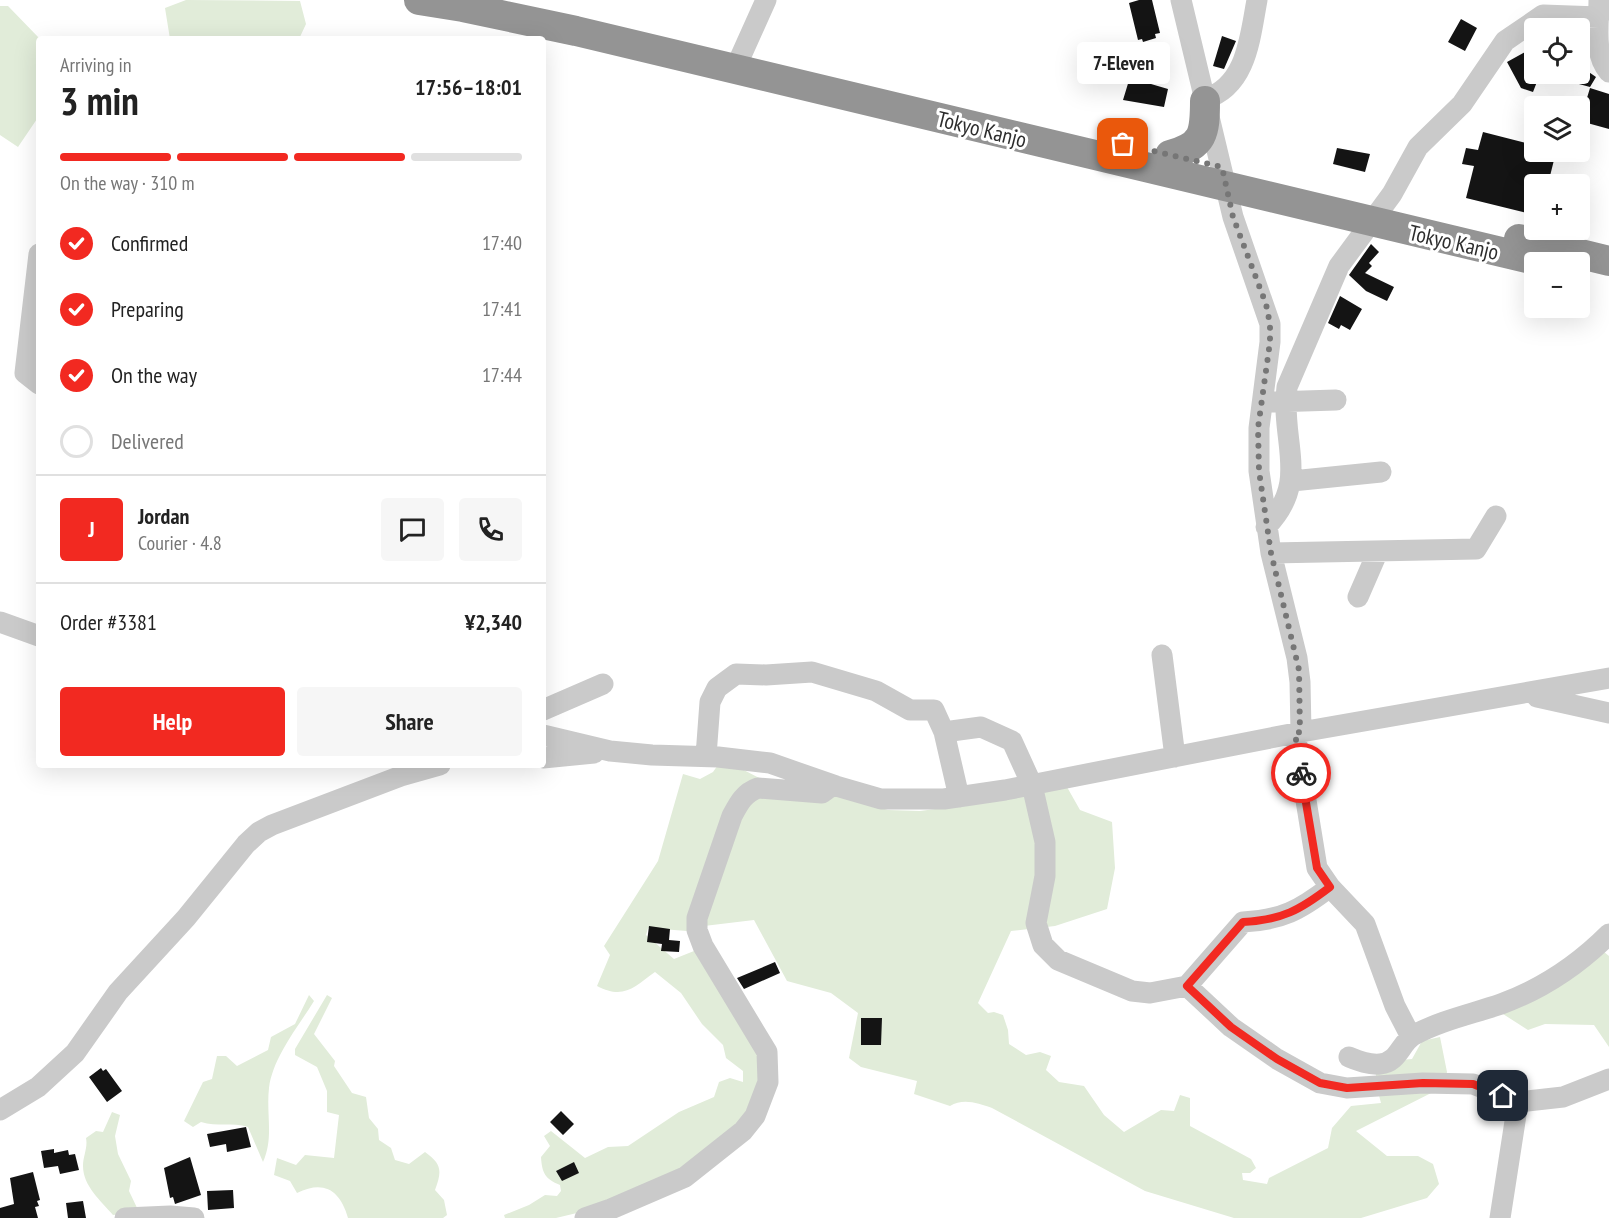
<!DOCTYPE html>
<meta charset="utf-8">
<style>
body{margin:0;font-family:"PT Sans Narrow",sans-serif;background:#f6f6f6;color:#222;height:100vh;display:flex;flex-direction:column;font-size:22px;white-space:nowrap}
*{box-sizing:border-box;margin:0}
p{font-size:20px;color:#767676}
.icon{flex:none;width:33px;height:33px;fill:none;stroke:currentColor;stroke-width:2;stroke-linecap:round;stroke-linejoin:round}
.map{position:relative;flex:1;overflow:hidden}
.panel{position:absolute;left:36px;top:36px;width:510px;height:732px;display:flex;flex-direction:column;background:#fff;border-radius:6px;box-shadow:0 6px 24px #0002}
.panel>*{flex:none}
.tools{position:absolute;left:1524px;top:18px;display:grid;gap:12px}
.tools a{display:grid;place-items:center;width:66px;height:66px;border-radius:6px;background:#fff;box-shadow:0 6px 24px #0002;font-size:30px}
.pin{position:absolute;display:grid;place-items:center;width:51px;height:51px;color:#fff;margin:-26px;border-radius:12px;box-shadow:0 3px 9px #0006}
.courier{position:absolute;display:grid;place-items:center;width:60px;height:60px;margin:-30px;border:4px solid #f22921;border-radius:50%;background:#fff;color:#222;box-shadow:0 2px 8px #0007}
.bubble{position:absolute;height:42px;border-radius:6px;background:#fff;box-shadow:0 6px 24px #0002;font-size:20px;font-weight:700;line-height:42px;text-align:center}
.headline em{font-style:normal;font-weight:700}
.headline div{display:flex;flex-direction:column-reverse}
.headline{display:flex;align-items:center;justify-content:space-between;height:102px;padding:0 24px}
h1{font-size:39px;font-weight:700;line-height:45px}
.bar{display:grid;grid-template-columns:repeat(4,1fr);gap:9px 6px;align-content:center;height:72px;padding:0 24px}
.bar i{height:8px;border-radius:4px;background:#e0e0e0}
.bar .active{background:#f22921}
.bar p{grid-column:span 4}
.line{display:flex;align-items:center;gap:15px;padding:0 24px;border-top:2px solid #e0e0e0}
.line div{flex:1}
.round{display:grid;place-items:center;flex:none;width:63px;height:63px;border-radius:6px;background:#f6f6f6}
ol{padding:0 24px;list-style:none}
li{display:flex;align-items:center;gap:18px;height:66px}
li p{margin-inline-start:auto}
li .icon{padding:6px;border-radius:50%;background:#f22921;color:#fff;stroke-width:4}
li:last-child{color:#767676}
li i{width:33px;height:33px;border:3px solid #e0e0e0;border-radius:50%}
.action{display:flex;gap:12px;margin-top:auto;padding:12px 24px}
.action a{flex:1;height:69px;border-radius:6px;background:#f22921;color:#fff;font-size:24px;font-weight:700;line-height:69px;text-align:center}
.action a+a{background:#f6f6f6;color:#222}
.map>svg:first-child{display:block}
.green{fill:#e1ecd9}
.building{fill:#141414}
.lines{fill:none;stroke-linecap:round;stroke-linejoin:round}
.minor{stroke:#cacaca;stroke-width:21}
.highway{stroke:#949494;stroke-width:30}
.done{stroke:#767676;stroke-width:6;stroke-dasharray:0 10.8}
.route{stroke:#f22921;stroke-width:8}
.labels{text-anchor:middle;dominant-baseline:central;stroke-width:6;stroke-linejoin:round;paint-order:stroke}
.street-label{font-size:22px;fill:#2d2d2d;stroke:#fff}
</style>
<div class="map">
<svg width="1609" height="1218" viewBox="0 0 1609 1218">
<rect width="100%" height="100%" fill="#fff"/>
<path class="green" d="M 186,0 L 300,1 L 306,24 L 299,39 L 170,39 L 165,8 Z
M 0,6 L 8,6 L 40,39 L 39,116 L 18,147 L 0,135 Z
M 720,762 L 738,767 L 767,782 L 836,794 L 888,810 L 920,811 L 988,802 L 1067,787 L 1080,810 L 1112,822 L 1115,868 L 1107,909 L 1055,926 L 1011,931 L 978,1003 L 988,1013 L 994,1012 L 1003,1015 L 1008,1030 L 1009,1044 L 1026,1055 L 1040,1052 L 1051,1056 L 1046,1070 L 1059,1082 L 1084,1086 L 1104,1115 L 1124,1132 L 1161,1110 L 1174,1111 L 1180,1095 L 1190,1098 L 1190,1126 L 1251,1159 L 1256,1168 L 1250,1173 L 1242,1173 L 1243,1180 L 1267,1184 L 1269,1178 L 1328,1148 L 1332,1128 L 1351,1106 L 1381,1103 L 1376,1084 L 1376,1068 L 1390,1061 L 1412,1059 L 1422,1041 L 1440,1037 L 1447,1072 L 1443,1087 L 1356,1131 L 1387,1156 L 1418,1156 L 1433,1164 L 1439,1184 L 1427,1198 L 1361,1218 L 1234,1218 L 1145,1191 L 992,1108 C 978,1103 963,1098 950,1106 L 914,1094 L 917,1081 L 861,1067 L 849,1058 L 858,1013 L 831,993 L 787,981 L 754,920 L 704,926 L 687,931 L 648,928 L 646,935 L 674,959 L 699,949 L 755,1039 L 765,1084 L 749,1117 L 672,1178 L 606,1206 L 556,1218 L 505,1218 L 504,1215 L 529,1205 L 545,1195 L 557,1196 L 561,1191 L 560,1185 C 545,1179 542,1173 541,1157 L 550,1146 L 544,1136 L 551,1131 L 585,1158 L 608,1147 L 628,1146 L 679,1112 L 714,1097 L 719,1082 L 730,1078 L 743,1082 L 743,1071 L 726,1058 L 723,1045 L 702,1024 L 681,993 L 655,972 C 634,987 624,1000 597,986 L 610,955 L 604,946 L 658,861 L 683,774 L 700,779 L 713,772 Z
M 1604,952 L 1609,956 L 1609,1047 L 1594,1025 L 1545,1024 L 1528,1030 L 1503,1014 Z
M 309,995 L 314,1001 C 298,1027 273,1057 269,1088 C 266,1114 274,1138 263,1162 L 248,1127 C 232,1122 217,1127 201,1122 L 193,1127 L 184,1121 L 203,1082 L 212,1079 L 217,1056 L 226,1056 L 237,1066 L 268,1050 L 271,1037 L 295,1024 Z
M 327,995 L 332,998 L 314,1034 L 335,1061 L 334,1066 L 352,1093 L 366,1097 L 369,1118 L 378,1129 L 379,1140 L 391,1148 L 395,1160 L 409,1164 L 425,1152 C 442,1164 442,1171 435,1190 L 444,1200 L 447,1215 L 443,1218 L 348,1218 C 340,1190 324,1180 297,1193 L 290,1181 L 274,1175 L 277,1158 L 296,1165 L 305,1155 L 334,1158 L 339,1115 L 327,1112 L 327,1091 L 317,1067 L 295,1055 L 295,1049 Z
M 112,1112 L 120,1115 L 115,1136 L 118,1154 L 131,1181 L 129,1191 L 139,1212 L 113,1215 C 101,1201 83,1186 83,1166 C 83,1156 88,1148 86,1138 L 96,1131 L 103,1132 Z"/>
<path class="building" d="M 1139,0 L 1152,0 L 1160,33 L 1155,34 L 1156,38 L 1143,42 L 1142,39 L 1138,40 L 1129,3 Z
M 1461,19 L 1477,28 L 1465,51 L 1448,42 Z
M 1222,36 L 1236,41 L 1224,69 L 1213,66 Z
M 1534,47 L 1534,74 L 1540,74 L 1533,92 L 1521,88 L 1507,62 Z
M 1580,66 L 1596,77 L 1590,87 L 1553,77 L 1553,74 L 1580,74 Z
M 1140,76 L 1153,79 L 1151,84 L 1168,89 L 1164,107 L 1123,100 L 1130,77 L 1139,80 Z
M 1590,88 L 1609,94 L 1609,129 L 1580,121 Z
M 1483,132 L 1534,145 L 1534,152 L 1556,152 L 1548,184 L 1534,184 L 1531,214 L 1466,198 L 1474,166 L 1462,164 L 1466,148 L 1478,150 Z
M 1337,148 L 1370,154 L 1365,172 L 1333,164 Z
M 1371,244 L 1379,252 L 1369,263 L 1372,266 L 1365,273 L 1394,287 L 1387,301 L 1366,291 L 1349,275 Z
M 1340,296 L 1362,309 L 1350,330 L 1341,325 L 1339,329 L 1328,323 Z
M 649,926 L 670,929 L 669,940 L 680,941 L 679,952 L 661,951 L 662,944 L 647,942 Z
M 775,962 L 780,973 L 744,989 L 737,978 Z
M 861,1018 L 882,1018 L 881,1045 L 861,1045 Z
M 101,1068 L 103,1071 L 106,1069 L 122,1091 L 107,1102 L 89,1077 Z
M 561,1111 L 574,1124 L 563,1135 L 550,1122 Z
M 246,1127 L 251,1147 L 227,1152 L 226,1144 L 210,1147 L 207,1134 Z
M 54,1149 L 54,1153 L 68,1150 L 69,1155 L 75,1154 L 79,1170 L 60,1174 L 58,1166 L 44,1168 L 41,1151 Z
M 190,1157 L 201,1195 L 175,1204 L 173,1197 L 170,1198 L 164,1168 Z
M 574,1162 L 579,1173 L 562,1181 L 556,1171 Z
M 33,1172 L 40,1200 L 37,1201 L 39,1206 L 35,1207 L 38,1218 L 0,1218 L 0,1208 L 14,1204 L 10,1178 Z
M 233,1190 L 234,1208 L 208,1210 L 207,1191 Z
M 83,1201 L 86,1218 L 68,1218 L 66,1203 Z"/>
<g class="lines">
<path class="minor" d="M 1181,0 L 1233,217 L 1270,324 L 1270,342 L 1259,428 L 1259,471 L 1271,553 L 1297,658 L 1300,682 L 1301,732
M 1599,0 C 1599,23 1593,54 1609,72
M 735,69 L 766,0
M 1205,99 C 1247,86 1250,37 1257,0
M 39,254 L 25,373 L 39,384
M 1272,402 L 1336,400
M 1292,481 L 1381,472
M 1266,527 C 1311,481 1280,442 1287,387 L 1339,266 L 1392,194 L 1418,147 L 1462,104 L 1505,41 L 1543,15 L 1599,17
M 1271,553 L 1476,549 L 1496,516
M 1358,597 L 1378,551
M 0,622 L 39,636
M 1162,655 L 1175,757
M 1537,697 L 1609,713
M 543,710 L 603,684
M 944,732 L 981,727 L 1012,741 L 1032,785 L 1045,842 L 1045,876 L 1036,923 L 1043,945 L 1058,960 L 1132,991 L 1150,993 L 1187,986 L 1231,1027 L 1277,1059 L 1320,1083 L 1347,1088 L 1423,1083 L 1473,1084 L 1518,1102 L 1563,1097 L 1609,1079
M 1295,733 L 1317,868 L 1330,887 L 1365,924 L 1395,1006 L 1411,1037
M 543,735 L 610,751 L 652,755 L 718,757 L 770,763 L 836,786 L 881,799 L 944,799 L 1005,790 L 1301,732 L 1609,678
M 706,756 L 710,702 L 717,688 L 736,674 L 766,675 L 812,672 L 876,691 L 910,710 L 934,710 L 944,732 L 959,797
M 543,758 L 594,753
M 1187,986 L 1243,922 C 1282,920 1300,910 1330,887
M 1349,1057 C 1359,1061 1369,1065 1380,1064 C 1399,1062 1400,1043 1414,1035 C 1442,1020 1472,1014 1501,1004 C 1542,989 1578,965 1609,934
M 0,1110 L 38,1087 L 75,1053 L 118,992 L 186,918 L 246,844 L 259,832 L 272,825 L 401,776 L 440,765
M 125,1218 L 170,1216 L 194,1218
M 585,1218 L 611,1209 L 685,1177 L 743,1131 L 755,1116 L 768,1082 L 767,1052 L 703,946 L 697,930 L 697,918 L 732,816 C 739,803 744,793 758,788 L 822,793 L 833,785
M 1500,1218 L 1518,1102"/>
<path class="highway" d="M 419,0 L 463,7 L 576,31 L 1543,262
M 1170,155 C 1204,146 1205,133 1205,101
M 1519,239 L 1609,261"/>
</g>
<g class="lines">
<path class="done" d="M 1123,144 L 1222,167 L 1233,217 L 1266,304 L 1270,324 L 1270,342 L 1258,428 L 1259,471 L 1271,553 L 1299,670 L 1300,732 L 1295,733 L 1301,773"/>
<path class="route" d="M 1301,773 L 1317,868 L 1330,887 C 1300,910 1282,920 1243,922 L 1187,986 L 1231,1027 L 1277,1059 L 1320,1083 L 1347,1088 L 1423,1083 L 1473,1084 L 1503,1096"/>
</g>
<g class="labels">
<g class="street-label">
<text transform="translate(982 129) rotate(14)">Tokyo Kanjo</text>
<text transform="translate(1454 242) rotate(13)">Tokyo Kanjo</text>
</g>
</g>
</svg>
<div class="tools">
<a><svg class="icon" aria-label="locate" viewBox="0 0 24 24"><circle cx="12" cy="12" r="6"/><path d="M12 2v4M12 18v4M2 12h4M18 12h4"/></svg></a>
<a><svg class="icon" aria-label="layers" viewBox="0 0 24 24"><path d="M12 4l9 5-9 5-9-5zM3 14l9 5 9-5"/></svg></a>
<a>+</a>
<a>−</a>
</div>
<div class="pin" style="left:1123px;top:144px;background:#ea580c"><svg class="icon" aria-label="bag" viewBox="0 0 24 24"><path d="M5 8h14l-1 12H6zM9 8a3 3 0 0 1 6 0"/></svg></div>
<div class="pin" style="left:1503px;top:1096px;background:#1f2937"><svg class="icon" aria-label="home" viewBox="0 0 24 24"><path d="M3 11l9-7 9 7M6 9v11h12V9"/></svg></div>
<div class="courier" style="left:1301px;top:773px"><svg class="icon" aria-label="bike" viewBox="0 0 24 24"><circle cx="6" cy="16" r="4"/><circle cx="18" cy="16" r="4"/><path d="M6 16l4-8h5l3 8M10 8l3 8H6M13 5h3"/></svg></div>
<div class="bubble" style="left:1077px;top:42px;width:93px">7-Eleven</div>
<section class="panel">
<div class="headline"><div><h1>3 min</h1><p>Arriving in</p></div><em>17:56–18:01</em></div>
<div class="bar"><i class="active"></i><i class="active"></i><i class="active"></i><i></i><p>On the way · 310 m</p></div>
<ol>
<li><svg class="icon" aria-label="check" viewBox="0 0 24 24"><path d="M5 12l5 5 9-10"/></svg>Confirmed<p>17:40</p></li>
<li><svg class="icon" aria-label="check" viewBox="0 0 24 24"><path d="M5 12l5 5 9-10"/></svg>Preparing<p>17:41</p></li>
<li><svg class="icon" aria-label="check" viewBox="0 0 24 24"><path d="M5 12l5 5 9-10"/></svg>On the way<p>17:44</p></li>
<li><i></i>Delivered</li>
</ol>
<div class="line" style="height:108px"><b class="round" style="background:#f22921;color:#fff">J</b><div><b>Jordan</b><p>Courier · 4.8</p></div><a class="round"><svg class="icon" aria-label="chat" viewBox="0 0 24 24"><path d="M4 5h16v11H9l-5 4z"/></svg></a><a class="round"><svg class="icon" aria-label="phone" viewBox="0 0 24 24"><path d="M5 4h4l2 5-3 2q2 4 5 5l2-3 5 2v4C11 20 4 13 5 4z"/></svg></a></div>
<div class="line" style="height:78px"><div>Order #3381</div><b>¥2,340</b></div>
<div class="action"><a>Help</a><a>Share</a></div>
</section>
</div>
